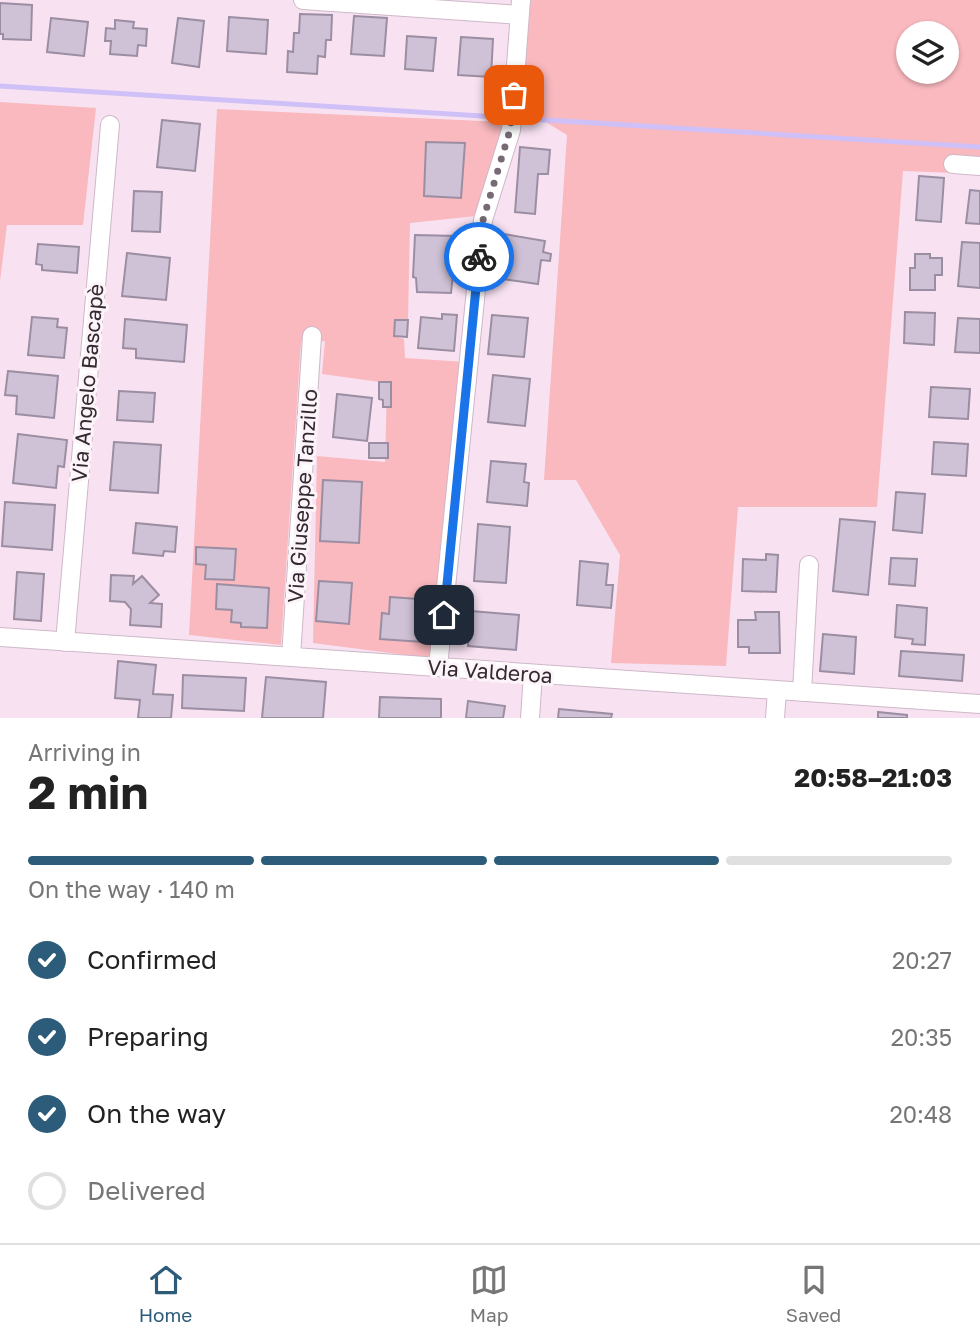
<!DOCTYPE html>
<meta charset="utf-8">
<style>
body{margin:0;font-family:"Golos Text",sans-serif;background:#f6f6f6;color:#222;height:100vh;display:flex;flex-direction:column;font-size:26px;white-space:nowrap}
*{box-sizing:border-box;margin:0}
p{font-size:23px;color:#767676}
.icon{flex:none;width:38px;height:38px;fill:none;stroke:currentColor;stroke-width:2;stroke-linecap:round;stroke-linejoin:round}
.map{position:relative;height:718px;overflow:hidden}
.details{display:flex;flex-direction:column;background:#fff;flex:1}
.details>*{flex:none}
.controls{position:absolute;left:896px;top:21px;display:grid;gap:14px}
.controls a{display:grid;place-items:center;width:63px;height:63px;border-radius:50%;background:#fff;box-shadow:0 2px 5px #0004;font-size:35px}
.pin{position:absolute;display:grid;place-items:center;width:60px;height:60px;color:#fff;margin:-30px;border-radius:14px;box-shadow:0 4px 10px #0006}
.courier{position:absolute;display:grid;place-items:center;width:70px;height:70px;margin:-35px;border:5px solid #1a73e8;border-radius:50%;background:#fff;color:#222;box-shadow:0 2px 9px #0007}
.head em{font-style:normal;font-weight:700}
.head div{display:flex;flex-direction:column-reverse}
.head{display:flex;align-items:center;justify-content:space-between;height:119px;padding:0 28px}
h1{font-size:46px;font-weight:700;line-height:52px}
.bar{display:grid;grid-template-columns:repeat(4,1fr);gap:10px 7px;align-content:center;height:84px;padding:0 28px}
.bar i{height:9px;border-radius:5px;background:#e0e0e0}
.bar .active{background:#2d5b7a}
.bar p{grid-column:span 4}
ol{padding:0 28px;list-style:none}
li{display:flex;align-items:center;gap:21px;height:77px}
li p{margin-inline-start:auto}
li .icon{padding:7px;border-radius:50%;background:#2d5b7a;color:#fff;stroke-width:4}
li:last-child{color:#767676}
li i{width:38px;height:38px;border:4px solid #e0e0e0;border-radius:50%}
.tabs{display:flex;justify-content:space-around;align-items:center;height:98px;border-top:2px solid #e0e0e0;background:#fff;font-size:19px;color:#767676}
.tabs a{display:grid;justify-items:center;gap:4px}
.tabs .active{color:#2d5b7a}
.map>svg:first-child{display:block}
.green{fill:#f9b9bf;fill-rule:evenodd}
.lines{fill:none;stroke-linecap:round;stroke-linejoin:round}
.stream{stroke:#cfc0f7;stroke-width:5}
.building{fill:#d0c2d6;stroke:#9c8ea2;stroke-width:2}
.minor-casing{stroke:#ceb8c8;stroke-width:20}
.minor{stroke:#fff;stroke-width:18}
.done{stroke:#776a74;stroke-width:7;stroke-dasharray:0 12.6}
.route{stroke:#1a73e8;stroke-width:9}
.labels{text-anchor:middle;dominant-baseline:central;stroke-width:6;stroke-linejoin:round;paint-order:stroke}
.street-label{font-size:21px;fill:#322a30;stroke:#fdf4fa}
</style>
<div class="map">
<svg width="980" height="718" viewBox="0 0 980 718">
<rect width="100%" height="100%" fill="#f8e2f2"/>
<path class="green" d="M 531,0 L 980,0 L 980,174 L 903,171 L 877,507 L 738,507 L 726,666 L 611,663 L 620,555 L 576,480 L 544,480 L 567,135 L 513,102 ZM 908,33 L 947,33 L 947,72 L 908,72 Z
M 0,102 L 96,108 L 83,225 L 7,225 L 0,281 Z
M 217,109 L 504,122 L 476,216 L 410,223 L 408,320 L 396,321 L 393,336 L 404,339 L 405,358 L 465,362 L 437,659 L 313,643 L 317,456 L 385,462 L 387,383 L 322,374 L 325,341 L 301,342 L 281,645 L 189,635 Z"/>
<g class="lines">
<path class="stream" d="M 0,86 L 980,147"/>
</g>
<path class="building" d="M 0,3 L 32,5 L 31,40 L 3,39 L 3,34 L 0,34 Z
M 300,14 L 332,15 L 331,40 L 326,40 L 325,57 L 318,56 L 317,74 L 287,72 L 288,51 L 293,52 L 294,33 L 299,33 Z
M 354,16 L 387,18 L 384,56 L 351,54 Z
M 229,17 L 268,20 L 266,54 L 227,51 Z
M 51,18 L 88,22 L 84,56 L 47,52 Z
M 178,18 L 204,21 L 199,67 L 172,63 Z
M 115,20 L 134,22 L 133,28 L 147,29 L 146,46 L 138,45 L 137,56 L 110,54 L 111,41 L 105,41 L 106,28 L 115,29 Z
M 407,36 L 436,38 L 433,71 L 405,69 Z
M 461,37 L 493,39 L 491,77 L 458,75 Z
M 162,120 L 200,124 L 195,171 L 157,167 Z
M 426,142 L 465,143 L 461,198 L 424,196 Z
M 520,147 L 550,150 L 548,174 L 538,174 L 535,214 L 515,212 Z
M 919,176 L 944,178 L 941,222 L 916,220 Z
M 970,190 L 980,191 L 980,224 L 966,223 Z
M 134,191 L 162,192 L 160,232 L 132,231 Z
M 498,233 L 545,241 L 543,252 L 551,254 L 550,261 L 541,260 L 538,284 L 502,279 L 504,267 L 486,265 L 490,237 L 497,238 Z
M 415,235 L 457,236 L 451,293 L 417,292 L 416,278 L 413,277 Z
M 962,242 L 980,243 L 980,288 L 958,286 Z
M 38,244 L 79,247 L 77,273 L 42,270 L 42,265 L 36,264 Z
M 127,253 L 170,258 L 166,300 L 122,296 Z
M 915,254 L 930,254 L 930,258 L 942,258 L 942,275 L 935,275 L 935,290 L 910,290 L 910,268 L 915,268 Z
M 905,312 L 935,313 L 934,345 L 904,343 Z
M 442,314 L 457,315 L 454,351 L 418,348 L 421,317 L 442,319 Z
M 492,315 L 528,318 L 524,357 L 488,354 Z
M 32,317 L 58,319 L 57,327 L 67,328 L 64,358 L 28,355 Z
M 958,318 L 980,319 L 980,353 L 955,352 Z
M 125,319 L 187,325 L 184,362 L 136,358 L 136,349 L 123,348 Z
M 395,320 L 408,320 L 407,337 L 394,336 Z
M 8,371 L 58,376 L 54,418 L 16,414 L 17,396 L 5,395 Z
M 493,375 L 530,379 L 525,426 L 488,422 Z
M 379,382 L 391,382 L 391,407 L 383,407 L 383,400 L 379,399 Z
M 931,387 L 970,389 L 968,419 L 929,417 Z
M 119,391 L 155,393 L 153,422 L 117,420 Z
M 337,394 L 372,398 L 367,441 L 333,437 Z
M 18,434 L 67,440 L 64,467 L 58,466 L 56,488 L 13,483 Z
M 114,442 L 161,445 L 158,493 L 110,490 Z
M 934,442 L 968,444 L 966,476 L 932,474 Z
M 369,443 L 388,443 L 388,458 L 369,458 Z
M 491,461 L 526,464 L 524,482 L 529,483 L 527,506 L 487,502 Z
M 323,480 L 362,482 L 359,543 L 320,541 Z
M 896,492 L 925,494 L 922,533 L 893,530 Z
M 5,502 L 55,505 L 52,550 L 2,546 Z
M 840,519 L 875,522 L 868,595 L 833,591 Z
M 136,523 L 177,527 L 175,552 L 164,551 L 163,556 L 133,553 Z
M 478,524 L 510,527 L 506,583 L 474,581 Z
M 196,547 L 236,549 L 234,580 L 205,579 L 206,565 L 196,564 Z
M 766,554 L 778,555 L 776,592 L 742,591 L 743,559 L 766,560 Z
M 891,558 L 917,559 L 915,586 L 889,584 Z
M 580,561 L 608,564 L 606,585 L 613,585 L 611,608 L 577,605 Z
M 17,572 L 44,574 L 41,621 L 14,619 Z
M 111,575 L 134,576 L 133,584 L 142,576 L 159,595 L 150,603 L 162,604 L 161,627 L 130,625 L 131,609 L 125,602 L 110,601 Z
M 319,581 L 352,583 L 349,624 L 316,621 Z
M 217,584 L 269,588 L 267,628 L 241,627 L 241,623 L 231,622 L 232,610 L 216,609 Z
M 390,597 L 418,599 L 417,618 L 424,619 L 423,642 L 380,639 L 382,613 L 389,614 Z
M 897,605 L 927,608 L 925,645 L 912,644 L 913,639 L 895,637 Z
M 471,611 L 519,615 L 516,650 L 468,646 Z
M 755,612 L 779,612 L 780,653 L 749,653 L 749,647 L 738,647 L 738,620 L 756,620 Z
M 823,634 L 856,637 L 854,674 L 820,671 Z
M 901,651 L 964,655 L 962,681 L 899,676 Z
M 118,661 L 156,665 L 153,694 L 173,695 L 171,718 L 138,718 L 140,700 L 115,698 Z
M 183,675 L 246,678 L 244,711 L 182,708 Z
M 266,677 L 326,682 L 323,718 L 262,718 Z
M 380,697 L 441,699 L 441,718 L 379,718 Z
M 468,701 L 505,706 L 503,718 L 466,718 Z
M 559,709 L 612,714 L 611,718 L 558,718 Z
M 878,712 L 907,715 L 907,718 L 878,718 Z"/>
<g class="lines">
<g class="minor-casing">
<path id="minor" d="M 303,0 L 520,15
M 953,164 L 980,166
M 0,637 L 980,704
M 65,642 L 110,125
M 291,657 L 312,336
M 438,667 L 483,220 L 511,130 L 521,0
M 802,692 L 809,565
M 530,718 L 533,674
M 775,718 L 777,691"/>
</g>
<use href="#minor" class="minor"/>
</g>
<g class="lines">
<path class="done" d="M 479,257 L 483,220 L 510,130 L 514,95"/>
<path class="route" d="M 444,615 L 479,257"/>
</g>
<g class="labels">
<g class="street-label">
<text transform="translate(87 383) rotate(-85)">Via Angelo Bascapè</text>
<text transform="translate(302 496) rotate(-86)">Via Giuseppe Tanzillo</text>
<text transform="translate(490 671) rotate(4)">Via Valderoa</text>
</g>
</g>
</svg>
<div class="controls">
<a><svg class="icon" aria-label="layers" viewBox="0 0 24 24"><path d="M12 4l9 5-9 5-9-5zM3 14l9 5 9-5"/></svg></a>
</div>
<div class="pin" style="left:514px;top:95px;background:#ea580c"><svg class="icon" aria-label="bag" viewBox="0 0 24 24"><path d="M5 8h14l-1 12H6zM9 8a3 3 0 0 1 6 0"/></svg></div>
<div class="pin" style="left:444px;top:615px;background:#1f2937"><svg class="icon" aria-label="home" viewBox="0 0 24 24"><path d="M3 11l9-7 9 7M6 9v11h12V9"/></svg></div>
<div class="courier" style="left:479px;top:257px"><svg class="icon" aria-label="bike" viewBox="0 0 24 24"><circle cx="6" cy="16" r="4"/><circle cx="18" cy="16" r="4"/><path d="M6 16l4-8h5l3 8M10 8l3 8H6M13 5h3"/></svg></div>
</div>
<section class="details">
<div class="head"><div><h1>2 min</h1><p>Arriving in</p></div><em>20:58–21:03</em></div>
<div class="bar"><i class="active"></i><i class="active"></i><i class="active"></i><i></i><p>On the way · 140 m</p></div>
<ol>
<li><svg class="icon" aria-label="check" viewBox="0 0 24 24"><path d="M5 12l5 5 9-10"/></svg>Confirmed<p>20:27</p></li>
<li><svg class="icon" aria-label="check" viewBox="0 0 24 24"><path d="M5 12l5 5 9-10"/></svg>Preparing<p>20:35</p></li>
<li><svg class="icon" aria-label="check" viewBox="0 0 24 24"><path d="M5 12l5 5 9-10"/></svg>On the way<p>20:48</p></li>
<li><i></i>Delivered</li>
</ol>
</section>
<nav class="tabs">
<a class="active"><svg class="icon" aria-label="home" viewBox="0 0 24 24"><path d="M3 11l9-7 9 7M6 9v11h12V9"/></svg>Home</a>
<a><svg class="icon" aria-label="map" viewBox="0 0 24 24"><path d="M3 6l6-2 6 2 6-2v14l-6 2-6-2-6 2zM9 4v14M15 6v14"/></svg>Map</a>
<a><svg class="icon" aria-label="saved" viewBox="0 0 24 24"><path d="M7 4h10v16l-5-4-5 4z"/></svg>Saved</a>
</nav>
